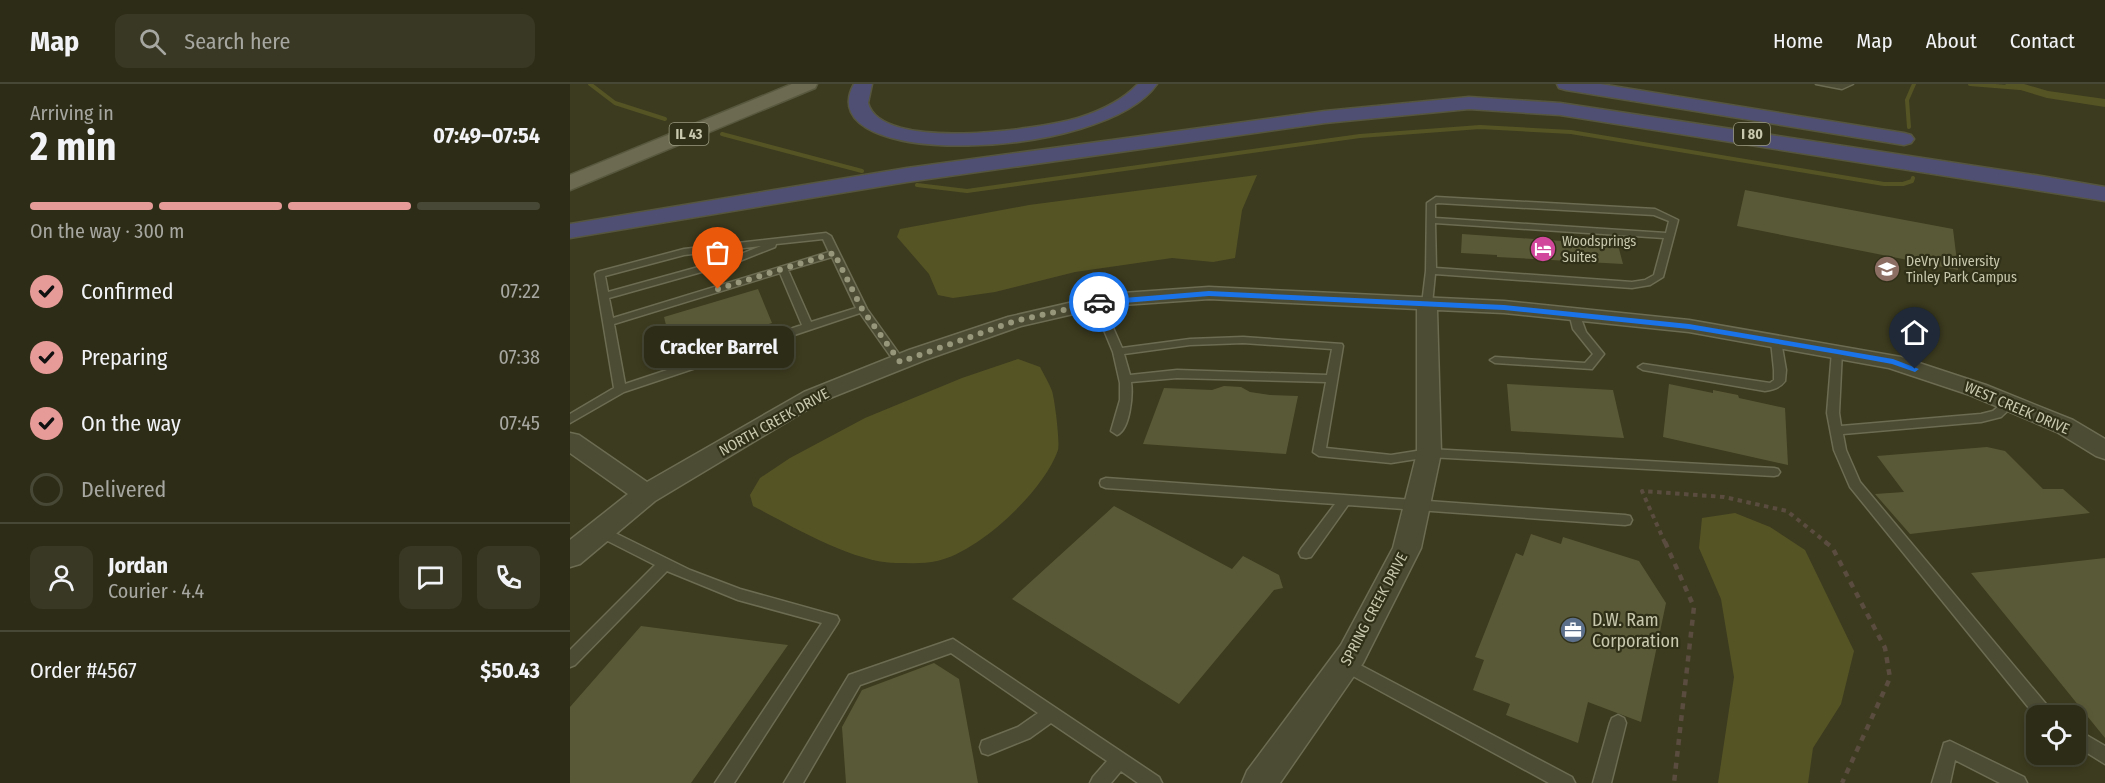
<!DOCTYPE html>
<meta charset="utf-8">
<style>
body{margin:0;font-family:"Fira Sans Condensed",sans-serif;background:#393824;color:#f1f3f6;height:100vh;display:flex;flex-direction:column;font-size:22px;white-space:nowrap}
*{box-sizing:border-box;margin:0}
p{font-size:20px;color:#a7a7a1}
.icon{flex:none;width:33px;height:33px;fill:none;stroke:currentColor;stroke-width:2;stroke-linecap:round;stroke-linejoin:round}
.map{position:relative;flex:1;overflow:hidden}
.sheet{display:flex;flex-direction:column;background:#2d2c17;width:570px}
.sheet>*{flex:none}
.fabs{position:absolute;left:1456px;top:621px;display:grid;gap:12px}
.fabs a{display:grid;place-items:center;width:60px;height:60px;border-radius:12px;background:#2d2c17;box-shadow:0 3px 9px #0003,0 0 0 2px #484836;font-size:30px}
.pin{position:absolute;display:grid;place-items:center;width:51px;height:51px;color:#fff;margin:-62px -26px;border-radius:50% 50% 50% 0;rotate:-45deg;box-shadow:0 0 6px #0007}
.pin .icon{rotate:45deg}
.courier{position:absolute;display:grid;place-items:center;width:60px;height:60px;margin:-30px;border:4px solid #1a73e8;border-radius:50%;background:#fff;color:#222;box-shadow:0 2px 8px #0007}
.bubble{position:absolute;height:42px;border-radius:12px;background:#2d2c17;box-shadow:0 3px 9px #0003,0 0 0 2px #484836;font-size:20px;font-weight:700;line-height:42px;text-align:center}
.headline em{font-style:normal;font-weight:700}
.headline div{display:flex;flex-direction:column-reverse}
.headline{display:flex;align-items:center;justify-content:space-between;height:102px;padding:0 30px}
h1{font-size:39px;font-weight:700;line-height:45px}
.bar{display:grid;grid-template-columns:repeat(4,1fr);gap:9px 6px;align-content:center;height:72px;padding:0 30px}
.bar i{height:8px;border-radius:4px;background:#484836}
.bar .selected{background:#e69b98}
.bar p{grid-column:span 4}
.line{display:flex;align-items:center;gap:15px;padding:0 30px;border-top:2px solid #484836}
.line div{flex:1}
.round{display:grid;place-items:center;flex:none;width:63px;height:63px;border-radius:12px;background:#393824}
ol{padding:0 30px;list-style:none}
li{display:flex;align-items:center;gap:18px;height:66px}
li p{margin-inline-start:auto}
li .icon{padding:6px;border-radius:50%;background:#e69b98;color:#111;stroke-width:4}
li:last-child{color:#a7a7a1}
li i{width:33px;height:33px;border:3px solid #484836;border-radius:50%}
header{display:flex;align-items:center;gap:36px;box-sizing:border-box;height:84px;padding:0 30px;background:#2d2c17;border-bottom:2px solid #484836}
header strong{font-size:28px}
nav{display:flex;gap:33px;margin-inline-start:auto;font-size:21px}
.search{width:420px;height:54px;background:#393824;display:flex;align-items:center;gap:15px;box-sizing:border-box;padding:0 21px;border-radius:12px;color:#a7a7a1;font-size:22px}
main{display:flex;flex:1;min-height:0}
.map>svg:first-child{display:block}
.water{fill:#555425}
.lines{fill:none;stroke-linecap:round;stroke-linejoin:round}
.stream{stroke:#555425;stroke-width:4}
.canal{fill:#555425;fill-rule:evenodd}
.building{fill:#5a5937}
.lane-casing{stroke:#6c6c53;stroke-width:3}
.street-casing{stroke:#6c6c53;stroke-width:3}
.primary-casing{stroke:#58583f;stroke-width:3}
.highway-casing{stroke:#56563e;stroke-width:3}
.path-far1{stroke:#5a4c3f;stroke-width:4;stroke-dasharray:4.5 4.5;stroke-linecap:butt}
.path{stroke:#5a4c3f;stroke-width:4.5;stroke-dasharray:6 6;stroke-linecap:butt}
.lane{fill:#4c4b33;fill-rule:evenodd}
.street{fill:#4c4b33;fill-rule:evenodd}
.primary{fill:#6c6b51;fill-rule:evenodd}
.highway{fill:#4f4f73;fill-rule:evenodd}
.route{fill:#1a73e8}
.done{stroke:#97977c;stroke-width:6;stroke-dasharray:0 10.8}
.labels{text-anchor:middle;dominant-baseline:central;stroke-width:4.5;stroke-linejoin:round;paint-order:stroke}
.shield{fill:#303018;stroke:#9a9a81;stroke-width:1.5}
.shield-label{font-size:14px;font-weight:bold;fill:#c8c8ae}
.far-poi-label{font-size:14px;fill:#c8c8ae;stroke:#303018;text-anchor:start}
.street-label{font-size:15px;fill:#c8c8ae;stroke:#303018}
.near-poi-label{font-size:18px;fill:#c8c8ae;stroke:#303018;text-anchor:start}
</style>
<header>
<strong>Map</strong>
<div class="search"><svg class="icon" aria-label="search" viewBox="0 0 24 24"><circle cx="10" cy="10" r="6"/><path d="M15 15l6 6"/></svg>Search here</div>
<nav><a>Home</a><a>Map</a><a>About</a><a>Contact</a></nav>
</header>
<main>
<section class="sheet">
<div class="headline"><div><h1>2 min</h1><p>Arriving in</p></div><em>07:49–07:54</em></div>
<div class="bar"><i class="selected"></i><i class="selected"></i><i class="selected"></i><i></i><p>On the way · 300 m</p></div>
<ol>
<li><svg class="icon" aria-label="check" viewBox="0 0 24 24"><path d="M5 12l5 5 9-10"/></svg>Confirmed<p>07:22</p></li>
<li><svg class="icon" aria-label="check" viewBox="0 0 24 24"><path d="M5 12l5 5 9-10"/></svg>Preparing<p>07:38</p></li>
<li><svg class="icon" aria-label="check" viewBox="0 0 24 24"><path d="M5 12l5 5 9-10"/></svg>On the way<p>07:45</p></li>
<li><i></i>Delivered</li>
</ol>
<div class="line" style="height:108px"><a class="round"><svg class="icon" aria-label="person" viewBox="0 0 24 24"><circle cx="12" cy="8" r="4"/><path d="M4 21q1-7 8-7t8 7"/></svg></a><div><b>Jordan</b><p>Courier · 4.4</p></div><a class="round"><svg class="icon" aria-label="chat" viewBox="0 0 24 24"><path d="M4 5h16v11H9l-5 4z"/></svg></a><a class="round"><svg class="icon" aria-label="phone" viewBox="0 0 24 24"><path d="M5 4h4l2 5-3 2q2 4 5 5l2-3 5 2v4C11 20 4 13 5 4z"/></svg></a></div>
<div class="line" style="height:78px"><div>Order #4567</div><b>$50.43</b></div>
</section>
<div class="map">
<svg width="1535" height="699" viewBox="0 0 1535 699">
<rect width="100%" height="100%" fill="#3c3b1f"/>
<path class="water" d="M 687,91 L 672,126 L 665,174 L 643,178 L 602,174 L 505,188 L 425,208 L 383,214 L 368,211 L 359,190 L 327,153 L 330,145 L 459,121 Z
M 448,275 L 470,283 C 474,291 479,299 482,307 C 485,317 490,358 488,366 C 474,407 409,468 367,477 C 355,480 339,479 326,479 C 282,478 222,442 183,422 L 180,411 L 190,394 L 220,374 L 295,334 L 392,294 Z
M 1165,429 L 1200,443 L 1235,466 L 1284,567 L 1271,620 L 1243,664 L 1238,699 L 1148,699 L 1164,593 L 1151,515 L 1129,464 L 1132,434 Z"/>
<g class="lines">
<path class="stream" d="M 20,0 L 45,19 L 95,35
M 1400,0 L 1450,4
M 1339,43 L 1337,16 L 1344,0
M 152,50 L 292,87
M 347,101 L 397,107 L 790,52 L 910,43 L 1001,48 L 1314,100 L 1333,100 L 1342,97 L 1343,94"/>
<path class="canal" d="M 1435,0 L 1454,0 L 1478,7 L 1535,15 L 1535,23 L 1477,14 L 1437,2 Z"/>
</g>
<path class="building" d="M 1175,106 L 1383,145 L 1388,186 L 1167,142 Z
M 892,150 L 1048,161 L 1053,180 L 927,173 L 927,171 L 891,169 Z
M 188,205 L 202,239 L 103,269 L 94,233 Z
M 937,300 L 1043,306 L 1054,354 L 941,347 Z
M 1099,300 L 1143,309 L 1143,306 L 1168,311 L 1169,314 L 1215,324 L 1218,381 L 1093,353 Z
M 654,302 L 671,303 L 680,308 L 700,311 L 728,312 L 716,370 L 573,360 L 594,304 L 642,306 Z
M 1417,363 L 1435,367 L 1473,405 L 1493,405 L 1520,429 L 1340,450 L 1305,410 L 1334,408 L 1307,372 Z
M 544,422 L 662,485 L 673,472 L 709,491 L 713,504 L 704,506 L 609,620 L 442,515 Z
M 961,450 L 991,460 L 993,453 L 1069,477 L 1096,519 L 1071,638 L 1018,618 L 1008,659 L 936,631 L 940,620 L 903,606 L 914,576 L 905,573 L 946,469 L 953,472 Z
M 1535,474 L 1535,654 L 1401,489 Z
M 71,542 L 218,561 L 121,699 L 0,699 L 0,623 Z
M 364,579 L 389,595 L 408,699 L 276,699 L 272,643 L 292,606 Z"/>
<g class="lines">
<g class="lane-casing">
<path id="lane" d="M 1246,0 L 1283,0 L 1272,5 Z
M 866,113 L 1085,125 L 1108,136 L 1093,193 L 1080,201 L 1062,204 L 865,190 L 862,220 L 857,223 L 852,220 L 856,187 L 857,119 ZM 868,119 L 1084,131 L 1099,137 L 1096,149 L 865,134 L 865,120 ZM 865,139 L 1094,154 L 1084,191 L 1075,196 L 1062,198 L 866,184 Z
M 256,149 L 261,152 L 297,225 L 335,278 L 334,280 L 326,280 L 290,229 L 54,308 L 0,339 L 0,330 L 44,304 L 25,190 L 27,188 L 114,165 ZM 253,155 L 259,168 L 43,234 L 39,214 L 167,178 L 205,163 L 206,160 ZM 191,162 L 161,174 L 38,208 L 35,192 L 114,171 ZM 262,173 L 286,224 L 241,238 L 218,186 ZM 210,189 L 232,241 L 55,300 L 44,240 Z
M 538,213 L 543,216 L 541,239 L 552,264 L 620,255 L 673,253 L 772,260 L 773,262 L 756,364 L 821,371 L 859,365 L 1204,384 L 1208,385 L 1210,388 L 1208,391 L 1204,392 L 859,373 L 821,379 L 749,372 L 743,368 L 756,298 L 607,294 L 561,298 C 563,311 560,346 547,351 L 541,347 L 550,316 L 550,299 L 543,268 L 531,239 L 533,216 ZM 673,259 L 762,265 L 757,291 L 607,286 L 560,291 L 554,270 L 620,261 Z
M 1004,226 L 1009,229 L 1016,248 L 1034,270 L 1022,285 L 925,279 L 920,276 L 925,273 L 1015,279 L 1023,270 L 1003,245 L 999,229 Z
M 1206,254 L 1211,257 L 1216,286 L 1215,297 C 1210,304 1203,306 1195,307 L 1073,286 L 1068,283 L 1073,280 L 1200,299 L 1204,296 L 1204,286 L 1201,257 Z
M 1267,264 L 1272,267 L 1269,329 L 1271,342 L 1411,330 L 1423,327 L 1436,316 L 1444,316 L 1446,319 L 1431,333 L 1411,338 L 1273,350 L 1276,366 L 1290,398 L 1486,632 L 1467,632 L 1459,624 L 1280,403 L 1264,366 L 1257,329 L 1262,267 Z
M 536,394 L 1055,431 L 1060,432 L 1062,436 L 1060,440 L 1055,441 L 778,421 L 741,473 L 736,474 L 731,473 L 729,469 L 731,465 L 765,420 L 536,404 L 531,402 L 530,399 L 531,396 Z
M 31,442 L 120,486 L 170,505 L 267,532 L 269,536 L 267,540 L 164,699 L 145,699 L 252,539 L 168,516 L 97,487 L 5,581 L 0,583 L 0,566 L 85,481 L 26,451 L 24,447 L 26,443 Z
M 383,555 L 589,693 L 592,699 L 568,699 L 551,687 L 541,699 L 520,699 L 523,693 L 537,677 L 481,639 L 460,654 L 418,671 L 412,669 L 410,663 L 412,657 L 448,643 L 468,629 L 381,569 L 290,601 L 233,699 L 214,699 L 279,591 Z
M 775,573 L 1002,693 L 1005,699 L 979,699 L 770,585 L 767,580 L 770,575 Z
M 1048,631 L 1054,634 L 1056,639 L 1041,699 L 1023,699 L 1040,639 L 1042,634 Z
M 1506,645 L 1535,662 L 1535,680 L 1506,662 Z
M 1380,657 L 1454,693 L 1457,699 L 1430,699 L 1385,676 L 1380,699 L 1362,699 L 1374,659 Z"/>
</g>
<g class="street-casing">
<path id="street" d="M 639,203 L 934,217 L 1119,236 L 1331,273 L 1416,301 L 1503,336 L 1535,355 L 1535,375 L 1526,372 L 1487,348 L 1400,311 L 1319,284 L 1119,248 L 934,229 L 867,226 L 871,369 L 851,464 L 793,579 L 710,699 L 672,699 L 677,687 L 771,561 L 823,464 L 847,369 L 847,225 L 639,215 L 538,222 L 451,242 L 355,276 L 250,318 L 85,417 L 10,480 L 0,483 L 0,456 L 58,410 L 0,369 L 0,349 L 9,351 L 77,398 L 234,308 L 339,266 L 438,233 L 538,210 Z"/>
</g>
<g class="primary-casing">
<path id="primary" d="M 222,0 L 247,0 L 245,4 L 0,106 L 0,91 Z"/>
</g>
<g class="highway-casing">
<path id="highway" d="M 284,0 L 302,0 L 298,19 C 311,69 471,45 508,34 C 530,27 552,17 568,0 L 587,0 C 534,77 236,87 284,0 Z
M 987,0 L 1030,0 L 1334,49 L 1341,51 L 1344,55 L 1341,59 L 1334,61 L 996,6 L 989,4 Z
M 899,13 L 990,19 L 1471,92 L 1535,103 L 1535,117 L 990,31 L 899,25 L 755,39 L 337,98 L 0,154 L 0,140 L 337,84 L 755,27 Z"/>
</g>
<path class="path-far1" d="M 1095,459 L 1072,407 L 1154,413 L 1217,427 L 1257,459"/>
<path class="path" d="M 1095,458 L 1124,523 L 1104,699
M 1255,458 L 1262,463 L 1315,564 L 1320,594 L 1272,699"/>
<use href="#lane" class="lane"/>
<use href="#street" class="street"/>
<use href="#primary" class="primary"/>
<use href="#highway" class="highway"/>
</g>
<path class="route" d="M 639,207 L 934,221 L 1119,240 L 1323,275 L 1349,285 L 1345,288 L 1322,280 L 1267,270 L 1119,245 L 934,226 L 639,212 L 529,221 L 525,218 L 529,216 Z"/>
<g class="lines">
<path class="done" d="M 148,205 L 264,169 L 292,225 L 330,278 L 445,237 L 529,218"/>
</g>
<defs>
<g id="hotel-disc" transform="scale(1.35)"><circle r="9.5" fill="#d1479c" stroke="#303018"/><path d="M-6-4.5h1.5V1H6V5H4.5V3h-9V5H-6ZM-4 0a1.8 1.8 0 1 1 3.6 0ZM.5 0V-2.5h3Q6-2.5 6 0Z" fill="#fff"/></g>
<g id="university-disc" transform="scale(1.35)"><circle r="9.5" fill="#8d6e63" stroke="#303018"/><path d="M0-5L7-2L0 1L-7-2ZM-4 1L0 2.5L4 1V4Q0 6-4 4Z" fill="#fff"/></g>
<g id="office-disc" transform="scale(1.35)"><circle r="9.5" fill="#5c6f8a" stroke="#303018"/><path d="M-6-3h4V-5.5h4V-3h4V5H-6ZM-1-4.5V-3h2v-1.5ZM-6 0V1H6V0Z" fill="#fff"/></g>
</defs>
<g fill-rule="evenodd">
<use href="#hotel-disc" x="973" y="165"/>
<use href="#university-disc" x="1317" y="185"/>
<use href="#office-disc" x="1003" y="546"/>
</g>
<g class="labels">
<g class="shield">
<rect x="99.5" y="39" width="39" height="22" rx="4.5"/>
<rect x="1164" y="39" width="36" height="22" rx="4.5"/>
</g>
<g class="shield-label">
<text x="119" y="50">IL 43</text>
<text x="1182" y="50">I 80</text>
</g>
<g class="far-poi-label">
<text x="992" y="157">Woodsprings<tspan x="992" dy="16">Suites</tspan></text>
<text x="1336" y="177">DeVry University<tspan x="1336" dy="16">Tinley Park Campus</tspan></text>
</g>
<g class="street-label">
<text transform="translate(1447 324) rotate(23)">WEST CREEK DRIVE</text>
<text transform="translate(204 338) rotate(-29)">NORTH CREEK DRIVE</text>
<text transform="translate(804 525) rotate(-62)">SPRING CREEK DRIVE</text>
</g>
<g class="near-poi-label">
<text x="1022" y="536">D.W. Ram<tspan x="1022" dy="21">Corporation</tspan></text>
</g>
</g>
</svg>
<div class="fabs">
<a><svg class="icon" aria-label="locate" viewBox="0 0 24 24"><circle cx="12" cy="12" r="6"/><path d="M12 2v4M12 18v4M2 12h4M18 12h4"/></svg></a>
</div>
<div class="pin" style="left:148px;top:205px;background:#ea580c"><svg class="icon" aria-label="bag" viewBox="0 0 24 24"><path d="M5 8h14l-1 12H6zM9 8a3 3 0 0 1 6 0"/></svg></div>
<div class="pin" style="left:1345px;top:285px;background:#1f2937"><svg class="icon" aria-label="home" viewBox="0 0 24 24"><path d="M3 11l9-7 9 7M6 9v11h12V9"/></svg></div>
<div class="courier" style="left:529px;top:218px"><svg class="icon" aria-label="car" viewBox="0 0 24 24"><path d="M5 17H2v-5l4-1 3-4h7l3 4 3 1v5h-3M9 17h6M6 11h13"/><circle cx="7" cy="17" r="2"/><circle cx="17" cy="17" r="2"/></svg></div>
<div class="bubble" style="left:74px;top:242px;width:150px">Cracker Barrel</div>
</div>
</main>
